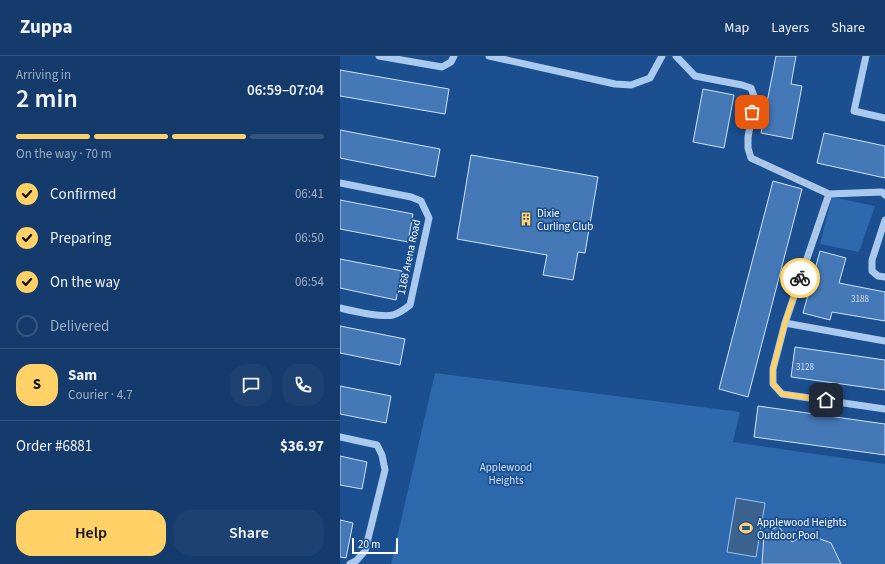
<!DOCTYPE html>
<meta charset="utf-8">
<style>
body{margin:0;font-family:"Source Sans 3",sans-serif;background:#1d4271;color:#f1f3f6;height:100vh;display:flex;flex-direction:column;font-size:15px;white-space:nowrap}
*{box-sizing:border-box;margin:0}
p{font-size:13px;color:#9dadc1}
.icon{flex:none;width:22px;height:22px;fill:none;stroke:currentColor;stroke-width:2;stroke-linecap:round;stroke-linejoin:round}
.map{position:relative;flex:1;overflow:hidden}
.details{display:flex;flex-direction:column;background:#143b6b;width:340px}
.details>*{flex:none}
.scale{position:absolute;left:12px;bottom:10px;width:46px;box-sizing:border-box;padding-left:4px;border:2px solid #fff;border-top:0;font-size:11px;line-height:14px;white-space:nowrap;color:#fff;-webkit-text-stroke:3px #1b4f8f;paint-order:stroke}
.pin{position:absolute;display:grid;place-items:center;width:34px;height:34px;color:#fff;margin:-17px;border-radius:8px;box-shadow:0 2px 6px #0006}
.courier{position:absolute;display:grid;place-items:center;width:40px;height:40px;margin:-20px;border:3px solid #ffd166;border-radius:50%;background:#fff;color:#222;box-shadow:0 1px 5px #0007}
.summary em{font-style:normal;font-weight:600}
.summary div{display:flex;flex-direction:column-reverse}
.summary{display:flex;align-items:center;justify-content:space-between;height:68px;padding:0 16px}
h1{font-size:26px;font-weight:600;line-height:30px}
.bar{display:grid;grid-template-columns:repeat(4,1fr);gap:6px 4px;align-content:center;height:48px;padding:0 16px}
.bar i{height:5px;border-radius:3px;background:#33557e}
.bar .selected{background:#ffd166}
.bar p{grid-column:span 4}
.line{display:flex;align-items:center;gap:10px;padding:0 16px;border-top:1px solid #33557e}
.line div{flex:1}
.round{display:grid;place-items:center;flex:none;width:42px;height:42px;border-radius:16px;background:#1d4271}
ol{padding:0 16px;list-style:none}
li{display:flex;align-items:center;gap:12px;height:44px}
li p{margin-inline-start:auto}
li .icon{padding:4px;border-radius:50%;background:#ffd166;color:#111;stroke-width:4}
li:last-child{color:#9dadc1}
li i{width:22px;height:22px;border:2px solid #33557e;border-radius:50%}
.action{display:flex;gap:8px;margin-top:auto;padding:8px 16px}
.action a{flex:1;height:46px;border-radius:16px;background:#ffd166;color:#111;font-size:16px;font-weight:600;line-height:46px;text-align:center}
.action a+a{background:#1d4271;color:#f1f3f6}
header{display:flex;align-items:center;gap:24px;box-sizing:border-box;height:56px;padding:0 20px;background:#143b6b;border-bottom:1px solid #33557e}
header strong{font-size:19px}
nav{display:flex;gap:22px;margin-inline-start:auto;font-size:14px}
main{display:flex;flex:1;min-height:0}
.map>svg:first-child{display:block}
.green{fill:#2e69ad}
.water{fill:#3c6290;stroke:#9cc4f0}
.building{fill:#4478b7;stroke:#cfe3fa}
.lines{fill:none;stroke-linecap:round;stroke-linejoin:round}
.minor{stroke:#a9c9ee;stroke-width:7}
.done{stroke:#afc1d8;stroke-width:4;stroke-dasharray:0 7.2}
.route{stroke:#ffd166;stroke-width:5}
.labels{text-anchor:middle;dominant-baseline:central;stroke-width:3.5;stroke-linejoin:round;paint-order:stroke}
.number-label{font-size:9px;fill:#d0dded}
.poi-label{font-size:11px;fill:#fff;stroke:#1b4f8f;text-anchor:start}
.street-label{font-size:11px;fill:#fff;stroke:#1b4f8f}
.park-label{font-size:11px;fill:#cfe3fa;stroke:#1b4f8f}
</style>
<header>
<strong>Zuppa</strong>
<nav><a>Map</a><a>Layers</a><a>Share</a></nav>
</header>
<main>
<section class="details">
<div class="summary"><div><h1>2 min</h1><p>Arriving in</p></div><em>06:59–07:04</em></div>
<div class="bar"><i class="selected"></i><i class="selected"></i><i class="selected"></i><i></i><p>On the way · 70 m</p></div>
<ol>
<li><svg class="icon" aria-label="check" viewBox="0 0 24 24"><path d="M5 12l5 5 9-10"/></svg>Confirmed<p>06:41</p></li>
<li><svg class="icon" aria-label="check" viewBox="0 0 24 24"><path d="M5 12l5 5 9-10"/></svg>Preparing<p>06:50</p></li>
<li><svg class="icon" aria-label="check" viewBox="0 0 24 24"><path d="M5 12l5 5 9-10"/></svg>On the way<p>06:54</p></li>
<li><i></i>Delivered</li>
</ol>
<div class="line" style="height:72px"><b class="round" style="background:#ffd166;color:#111">S</b><div><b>Sam</b><p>Courier · 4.7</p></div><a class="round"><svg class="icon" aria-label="chat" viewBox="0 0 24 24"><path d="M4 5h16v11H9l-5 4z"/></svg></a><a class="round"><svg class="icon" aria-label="phone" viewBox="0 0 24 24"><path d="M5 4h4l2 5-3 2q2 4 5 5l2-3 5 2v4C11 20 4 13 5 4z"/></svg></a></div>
<div class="line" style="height:52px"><div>Order #6881</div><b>$36.97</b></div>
<div class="action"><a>Help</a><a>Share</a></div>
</section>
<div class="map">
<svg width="545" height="508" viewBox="0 0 545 508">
<rect width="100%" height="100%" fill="#1b4f8f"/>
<path class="green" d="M 492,141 L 535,150 L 519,196 L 480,188 Z
M 95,317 L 400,356 L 393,386 L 545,408 L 545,508 L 51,508 Z"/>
<path class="water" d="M 396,442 L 425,447 L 416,501 L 387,496 Z"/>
<path class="building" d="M 436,0 L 456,0 L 451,28 L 462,30 L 452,83 L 421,77 Z
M 0,14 L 109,33 L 105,58 L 0,40 Z
M 363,33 L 394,39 L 384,92 L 353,86 Z
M 0,74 L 100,93 L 95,121 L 0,102 Z
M 484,77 L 545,90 L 545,122 L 477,107 Z
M 131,99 L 258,121 L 245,197 L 238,196 L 233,224 L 203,219 L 207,199 L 117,183 Z
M 433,125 L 462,133 L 408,341 L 379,333 Z
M 0,144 L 73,158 L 68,186 L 0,173 Z
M 480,195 L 506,202 L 499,227 L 545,236 L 545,265 L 492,256 L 490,264 L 463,257 Z
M 0,203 L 62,215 L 56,244 L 0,232 Z
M 0,270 L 65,283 L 60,309 L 0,297 Z
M 455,291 L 545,304 L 545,334 L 451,321 Z
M 0,330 L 51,340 L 46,367 L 0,358 Z
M 418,350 L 545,368 L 545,399 L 414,381 Z
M 0,400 L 27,406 L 22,433 L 0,429 Z
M 0,464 L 13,467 L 6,502 L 0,501 Z
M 438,470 L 452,486 L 467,478 L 491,487 L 501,508 L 422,508 L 424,479 Z"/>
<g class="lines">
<path class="minor" d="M 39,0 L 102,11 L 111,6 L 114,0
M 149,0 L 275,28 L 291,29 L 310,22 L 322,0
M 336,0 L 355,20 L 402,29 L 411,32 L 415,43 L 408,81 L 408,92 L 411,102 L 489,138 L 542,136 L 545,139
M 526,0 L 514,55 L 545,62
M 0,127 L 71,141 L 81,145 L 89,162 L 70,249 C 65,253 60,257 53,259 C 41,262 13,255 0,252
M 489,138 L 445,267 L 433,313 L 433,328 L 442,338 L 545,353
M 545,164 L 532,204 L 532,215 L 538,220 L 545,221
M 445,267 L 545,285
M 0,381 L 37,389 L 42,399 L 45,414 L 25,495 L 16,505 L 10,508"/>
</g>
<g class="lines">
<path class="done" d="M 412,56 C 409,72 406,85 411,102 L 489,138 L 460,222"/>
<path class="route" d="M 460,222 L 445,267 L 433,313 L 433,328 L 442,338 L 486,344"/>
</g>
<defs>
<g id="building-bare" transform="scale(1.08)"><path d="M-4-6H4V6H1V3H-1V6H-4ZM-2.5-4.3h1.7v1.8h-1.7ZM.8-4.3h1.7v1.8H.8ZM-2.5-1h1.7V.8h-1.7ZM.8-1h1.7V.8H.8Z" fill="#ffd166" stroke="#1b4f8f" stroke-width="2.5" paint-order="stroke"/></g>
<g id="stadium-bare" transform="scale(1.08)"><path d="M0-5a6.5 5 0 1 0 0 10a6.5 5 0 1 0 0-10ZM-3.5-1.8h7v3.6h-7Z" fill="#ffd166" stroke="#1b4f8f" stroke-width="2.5" paint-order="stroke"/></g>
</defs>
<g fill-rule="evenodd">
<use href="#building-bare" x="186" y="163"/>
<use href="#stadium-bare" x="406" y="472"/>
</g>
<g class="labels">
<g class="number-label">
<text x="520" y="243">3188</text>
<text x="465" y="311">3128</text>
</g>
<g class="poi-label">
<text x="197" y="157">Dixie<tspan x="197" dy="13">Curling Club</tspan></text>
<text x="417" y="466">Applewood Heights<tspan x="417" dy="13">Outdoor Pool</tspan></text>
</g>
<g class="street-label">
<text transform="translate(69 201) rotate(-78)">1168 Arena Road</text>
</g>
<g class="park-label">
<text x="166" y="411">Applewood<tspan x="166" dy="13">Heights</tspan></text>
</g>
</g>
</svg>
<div class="scale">20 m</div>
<div class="pin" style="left:412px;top:56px;background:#ea580c"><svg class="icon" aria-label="bag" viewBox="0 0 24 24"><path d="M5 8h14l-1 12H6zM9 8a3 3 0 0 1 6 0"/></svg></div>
<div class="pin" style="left:486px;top:344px;background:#1f2937"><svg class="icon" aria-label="home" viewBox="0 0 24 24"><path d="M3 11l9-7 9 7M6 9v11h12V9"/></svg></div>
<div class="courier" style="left:460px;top:222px"><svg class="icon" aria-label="bike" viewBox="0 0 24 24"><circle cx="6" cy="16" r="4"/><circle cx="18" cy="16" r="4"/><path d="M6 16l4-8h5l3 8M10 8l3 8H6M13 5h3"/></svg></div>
</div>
</main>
